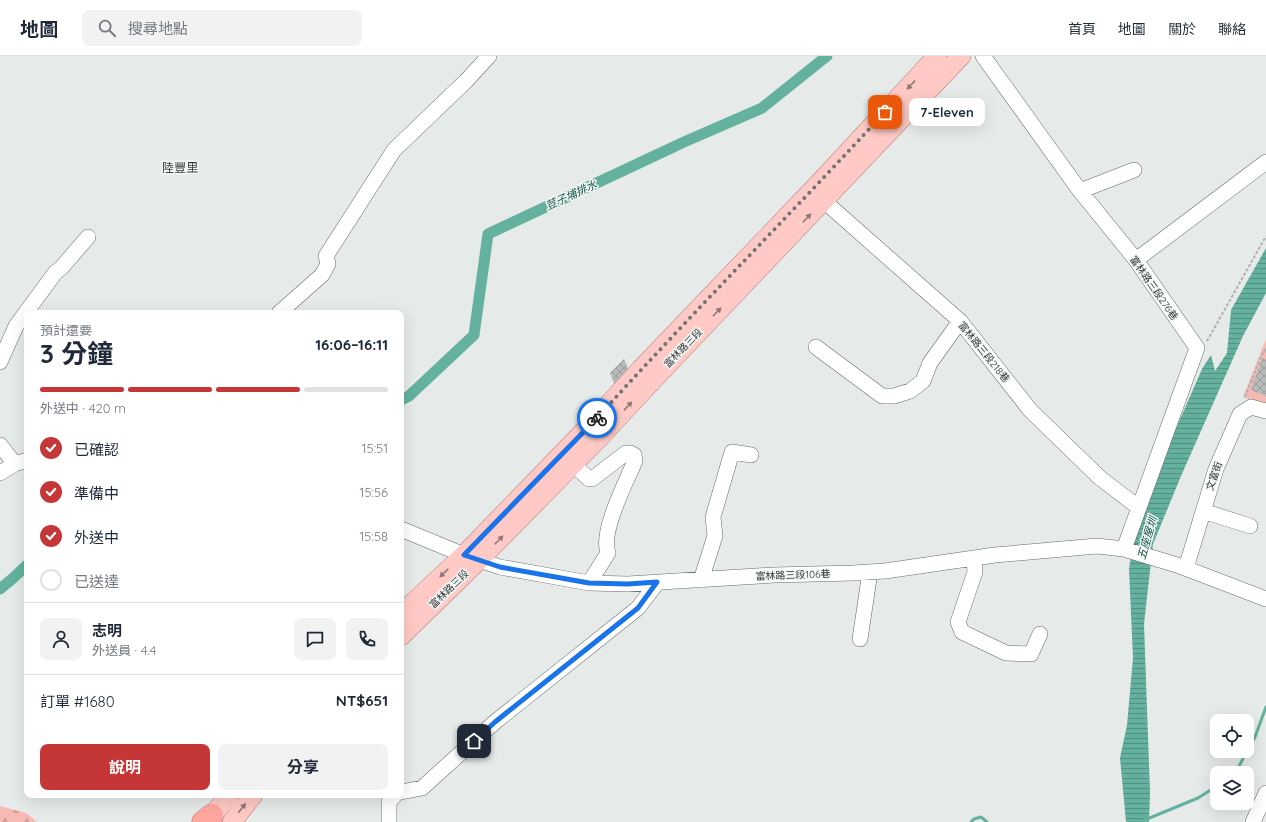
<!DOCTYPE html>
<html lang="zh-TW">
<meta charset="utf-8">
<style>
body{margin:0;font-family:Quicksand,"Noto Sans TC",sans-serif;background:#f2f2f3;color:#1f2937;height:100vh;display:flex;flex-direction:column;font-size:15px;white-space:nowrap}
*{box-sizing:border-box;margin:0}
p{font-size:13px;color:#747a83}
.icon{flex:none;width:22px;height:22px;fill:none;stroke:currentColor;stroke-width:2;stroke-linecap:round;stroke-linejoin:round}
.map{position:relative;flex:1;overflow:hidden}
.sheet{position:absolute;left:24px;top:254px;width:380px;height:488px;display:flex;flex-direction:column;background:#fff;border-radius:8px;box-shadow:0 4px 16px #0002}
.sheet>*{flex:none}
.tools{position:absolute;left:1210px;top:658px;display:grid;gap:8px}
.tools a{display:grid;place-items:center;width:44px;height:44px;border-radius:8px;background:#fff;box-shadow:0 4px 16px #0002;font-size:20px}
.pin{position:absolute;display:grid;place-items:center;width:34px;height:34px;color:#fff;margin:-17px;border-radius:8px;box-shadow:0 2px 6px #0006}
.courier{position:absolute;display:grid;place-items:center;width:40px;height:40px;margin:-20px;border:3px solid #1a73e8;border-radius:50%;background:#fff;color:#222;box-shadow:0 1px 5px #0007}
.bubble{position:absolute;height:28px;border-radius:8px;background:#fff;box-shadow:0 4px 16px #0002;font-size:13px;font-weight:700;line-height:28px;text-align:center}
.overview em{font-style:normal;font-weight:700}
.overview div{display:flex;flex-direction:column-reverse}
.overview{display:flex;align-items:center;justify-content:space-between;height:68px;padding:0 16px}
h1{font-size:26px;font-weight:700;line-height:30px}
.bar{display:grid;grid-template-columns:repeat(4,1fr);gap:6px 4px;align-content:center;height:48px;padding:0 16px}
.bar i{height:5px;border-radius:3px;background:#e0e1e3}
.bar .current{background:#c53637}
.bar p{grid-column:span 4}
.line{display:flex;align-items:center;gap:10px;padding:0 16px;border-top:1px solid #e0e1e3}
.line div{flex:1}
.round{display:grid;place-items:center;flex:none;width:42px;height:42px;border-radius:8px;background:#f2f2f3}
ol{padding:0 16px;list-style:none}
li{display:flex;align-items:center;gap:12px;height:44px}
li p{margin-inline-start:auto}
li .icon{padding:4px;border-radius:50%;background:#c53637;color:#fff;stroke-width:4}
li:last-child{color:#747a83}
li i{width:22px;height:22px;border:2px solid #e0e1e3;border-radius:50%}
.button{display:flex;gap:8px;margin-top:auto;padding:8px 16px}
.button a{flex:1;height:46px;border-radius:8px;background:#c53637;color:#fff;font-size:16px;font-weight:700;line-height:46px;text-align:center}
.button a+a{background:#f2f2f3;color:#1f2937}
header{display:flex;align-items:center;gap:24px;box-sizing:border-box;height:56px;padding:0 20px;background:#fff;border-bottom:1px solid #e0e1e3}
header strong{font-size:19px}
nav{display:flex;gap:22px;margin-inline-start:auto;font-size:14px}
.search{width:280px;height:36px;background:#f2f2f3;display:flex;align-items:center;gap:10px;box-sizing:border-box;padding:0 14px;border-radius:8px;color:#747a83;font-size:15px}
.map>svg:first-child{display:block}
.forest{fill:url(#forest-firs)}
.park{fill:url(#park-tufts)}
.water{fill:url(#water-rules)}
.lines{fill:none;stroke-linecap:round;stroke-linejoin:round}
.stream{stroke:#63b19e;stroke-width:3}
.canal{stroke:#63b19e;stroke-width:11}
.building{fill:url(#building-cross-hatch)}
.minor-casing{stroke:#666a68;stroke-width:16}
.major-casing{stroke:#b77e79;stroke-width:20}
.highway-casing{stroke:#b77e79;stroke-width:23}
.path{stroke:#adb1af;stroke-width:2;stroke-dasharray:3 2;stroke-linecap:butt}
.minor{stroke:#fff;stroke-width:15}
.major{stroke:#ffcac5;stroke-width:19}
.highway{stroke:#ffa79f;stroke-width:22}
.oneway{fill:#8e7775}
.done{stroke:#717373;stroke-width:4;stroke-dasharray:0 7.2}
.route{stroke:#1a73e8;stroke-width:5}
.labels{text-anchor:middle;dominant-baseline:central;stroke-width:3;stroke-linejoin:round;paint-order:stroke}
.street-label{font-size:10px;fill:#323333;stroke:#f3f8f7}
.water-label{font-size:11px;font-style:italic;fill:#145548;stroke:#f3f8f7}
.quarter-label{font-size:12px;fill:#3a3e3c;stroke:#f3f8f7}
</style>
<header>
<strong>地圖</strong>
<div class="search"><svg class="icon" aria-label="search" viewBox="0 0 24 24"><circle cx="10" cy="10" r="6"/><path d="M15 15l6 6"/></svg>搜尋地點</div>
<nav><a>首頁</a><a>地圖</a><a>關於</a><a>聯絡</a></nav>
</header>
<div class="map">
<svg width="1266" height="766" viewBox="0 0 1266 766">
<defs>
<pattern id="forest-firs" width="22" height="20" patternUnits="userSpaceOnUse"><rect width="22" height="20" fill="#f6b9b3"/><path d="M5 1l3.5 6h-7zM16 11l3.5 6h-7z" fill="#d3a09a"/></pattern>
<pattern id="park-tufts" width="24" height="20" patternUnits="userSpaceOnUse"><rect width="24" height="20" fill="#f6b9b3"/><path d="M3 7l-1-3M5 7V3M7 7l1-3M15 17l-1-3M17 17v-4M19 17l1-3" fill="none" stroke="#d3a09a"/></pattern>
<pattern id="water-rules" width="6" height="5" patternUnits="userSpaceOnUse"><rect width="6" height="5" fill="#63b19e"/><path d="M0 2.5h6" fill="none" stroke="#529181"/></pattern>
<pattern id="building-cross-hatch" width="8" height="8" patternUnits="userSpaceOnUse"><rect width="8" height="8" fill="#b7bcba"/><path d="M0 0l8 8M0 8l8-8" fill="none" stroke="#959998"/></pattern>
</defs>
<rect width="100%" height="100%" fill="#e6ebe9"/>
<path class="forest" d="M 0,750 L 26,757 L 37,766 L 0,766 Z"/>
<path class="park" d="M 1266,283 L 1266,350 L 1243,341 Z"/>
<path class="water" d="M 1266,192 L 1266,237 L 1243,280 L 1181,420 L 1153,488 L 1144,568 L 1150,736 L 1149,766 L 1126,766 L 1120,702 L 1127,669 L 1133,602 L 1129,513 L 1135,473 L 1153,425 L 1202,313 L 1211,299 L 1215,315 L 1227,297 L 1231,254 Z"/>
<g class="lines">
<path class="stream" d="M 1247,695 L 1255,681 L 1266,651
M 1233,717 L 1237,714 L 1247,695
M 971,766 L 974,763 L 981,761 L 987,766
M 1140,766 L 1198,742 L 1217,730"/>
<path class="canal" d="M 401,344 L 409,340 L 474,279 L 488,178 L 684,86 L 762,52 L 827,0
M 0,533 L 12,523 L 27,509"/>
</g>
<path class="building" d="M 1262,302 L 1266,304 L 1266,340 L 1251,334 Z
M 624,303 L 631,319 L 617,334 L 610,317 Z"/>
<g class="lines">
<g class="minor-casing">
<path id="minor" d="M 983,0 L 1080,135 L 1136,204 L 1197,292 L 1124,493
M 1080,135 L 1134,114
M 817,137 L 824,145 L 960,265 L 1030,354 L 1100,422 L 1138,451
M 1136,204 L 1266,106
M 279,257 L 322,219 L 328,208 L 326,200 L 394,94 L 466,25 L 489,0
M 816,291 L 882,340 L 894,340 L 910,335 L 923,325 L 930,307 L 960,265
M 0,306 L 16,270 L 55,217 L 62,211 L 88,181
M 0,389 L 15,408
M 573,408 L 589,423 L 592,423 L 626,397 L 630,397 L 634,399 L 635,405 C 626,426 600,476 608,497 L 589,527
M 0,417 L 15,408 L 27,404
M 1203,455 L 1250,470
M 401,473 L 464,499 L 500,511 L 589,527 L 628,528 L 774,519 L 853,517 L 885,515 L 995,499 L 1097,490 L 1124,493 L 1177,509 L 1266,543
M 974,503 L 975,516 L 958,566 L 962,576 L 1006,597 L 1031,598 L 1040,578
M 1186,512 L 1216,413 L 1240,358 L 1251,351 L 1266,355
M 701,524 L 715,480 L 713,461 L 732,396 L 751,399
M 860,583 L 870,516
M 401,736 L 422,732 L 495,666 L 638,552 L 657,527
M 389,766 L 389,746 L 395,739
M 1253,766 L 1266,737"/>
</g>
<g class="major-casing">
<path id="major" d="M 401,558 L 464,499 L 588,371 L 641,313 L 823,123 L 937,0
M 401,580 L 479,504 L 599,382 L 652,325 L 961,0
M 207,766 L 229,739
M 232,766 L 253,739"/>
</g>
<g class="highway-casing">
<path id="highway" d="M 203,766 L 212,759"/>
</g>
<path class="path" d="M 1207,285 L 1266,180
M 1245,341 L 1261,300 L 1266,293"/>
<use href="#minor" class="minor"/>
<use href="#major" class="major"/>
<use href="#highway" class="highway"/>
</g>
<defs><path id="oneway-solid" d="M-6-.8H1V-3.2L6.5 0L1 3.2V.8H-6Z"/></defs>
<g class="oneway">
<use href="#oneway-solid" transform="translate(911 29) rotate(133)"/>
<use href="#oneway-solid" transform="translate(807 162) rotate(-46)"/>
<use href="#oneway-solid" transform="translate(717 256) rotate(-46)"/>
<use href="#oneway-solid" transform="translate(628 350) rotate(-47)"/>
<use href="#oneway-solid" transform="translate(499 484) rotate(-46)"/>
<use href="#oneway-solid" transform="translate(444 517) rotate(137)"/>
<use href="#oneway-solid" transform="translate(242 752) rotate(-51)"/>
</g>
<g class="lines">
<path class="done" d="M 597,362 C 691,258 790,159 885,56"/>
<path class="route" d="M 474,685 L 495,666 L 638,552 L 657,526 L 628,528 L 589,527 L 500,511 L 464,499 L 597,362"/>
</g>
<g class="labels">
<g class="street-label">
<text transform="translate(1154 232) rotate(55)">富林路三段276巷</text>
<text transform="translate(683 292) rotate(-46)">富林路三段</text>
<text transform="translate(984 296) rotate(51)">富林路三段218巷</text>
<text transform="translate(1214 420) rotate(-71)">文富街</text>
<text transform="translate(793 519) rotate(-2)">富林路三段106巷</text>
<text transform="translate(449 533) rotate(-44)">富林路三段</text>
</g>
<g class="water-label">
<text transform="translate(571 139) rotate(-25)">荳子埔排水</text>
<text transform="translate(1147 482) rotate(-74)">五座屋圳</text>
</g>
<g class="quarter-label">
<text x="180" y="111">陸豐里</text>
</g>
</g>
</svg>
<div class="tools">
<a><svg class="icon" aria-label="locate" viewBox="0 0 24 24"><circle cx="12" cy="12" r="6"/><path d="M12 2v4M12 18v4M2 12h4M18 12h4"/></svg></a>
<a><svg class="icon" aria-label="layers" viewBox="0 0 24 24"><path d="M12 4l9 5-9 5-9-5zM3 14l9 5 9-5"/></svg></a>
</div>
<div class="pin" style="left:885px;top:56px;background:#ea580c"><svg class="icon" aria-label="bag" viewBox="0 0 24 24"><path d="M5 8h14l-1 12H6zM9 8a3 3 0 0 1 6 0"/></svg></div>
<div class="pin" style="left:474px;top:685px;background:#1f2937"><svg class="icon" aria-label="home" viewBox="0 0 24 24"><path d="M3 11l9-7 9 7M6 9v11h12V9"/></svg></div>
<div class="courier" style="left:597px;top:362px"><svg class="icon" aria-label="bike" viewBox="0 0 24 24"><circle cx="6" cy="16" r="4"/><circle cx="18" cy="16" r="4"/><path d="M6 16l4-8h5l3 8M10 8l3 8H6M13 5h3"/></svg></div>
<div class="bubble" style="left:909px;top:42px;width:76px">7-Eleven</div>
<section class="sheet">
<div class="overview"><div><h1>3 分鐘</h1><p>預計還要</p></div><em>16:06–16:11</em></div>
<div class="bar"><i class="current"></i><i class="current"></i><i class="current"></i><i></i><p>外送中 · 420 m</p></div>
<ol>
<li><svg class="icon" aria-label="check" viewBox="0 0 24 24"><path d="M5 12l5 5 9-10"/></svg>已確認<p>15:51</p></li>
<li><svg class="icon" aria-label="check" viewBox="0 0 24 24"><path d="M5 12l5 5 9-10"/></svg>準備中<p>15:56</p></li>
<li><svg class="icon" aria-label="check" viewBox="0 0 24 24"><path d="M5 12l5 5 9-10"/></svg>外送中<p>15:58</p></li>
<li><i></i>已送達</li>
</ol>
<div class="line" style="height:72px"><a class="round"><svg class="icon" aria-label="person" viewBox="0 0 24 24"><circle cx="12" cy="8" r="4"/><path d="M4 21q1-7 8-7t8 7"/></svg></a><div><b>志明</b><p>外送員 · 4.4</p></div><a class="round"><svg class="icon" aria-label="chat" viewBox="0 0 24 24"><path d="M4 5h16v11H9l-5 4z"/></svg></a><a class="round"><svg class="icon" aria-label="phone" viewBox="0 0 24 24"><path d="M5 4h4l2 5-3 2q2 4 5 5l2-3 5 2v4C11 20 4 13 5 4z"/></svg></a></div>
<div class="line" style="height:52px"><div>訂單 #1680</div><b>NT$651</b></div>
<div class="button"><a>說明</a><a>分享</a></div>
</section>
</div>
